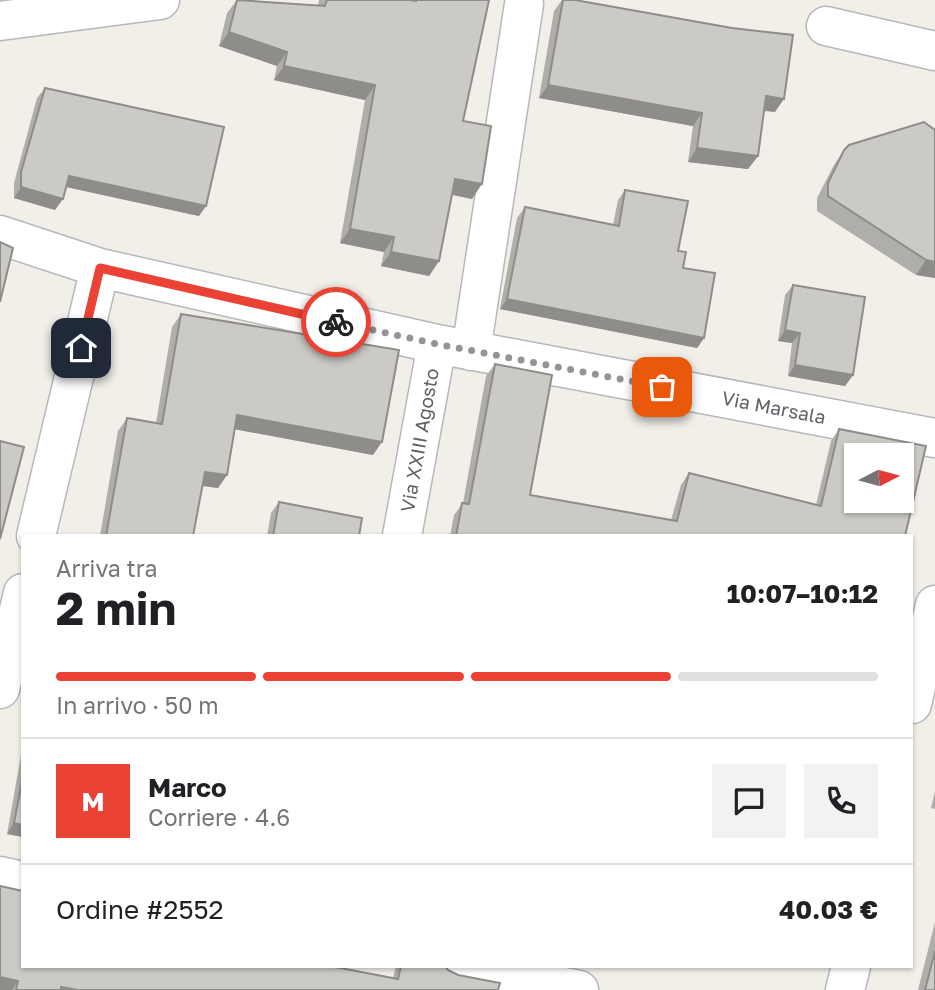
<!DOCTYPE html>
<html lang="it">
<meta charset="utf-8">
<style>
body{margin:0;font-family:"Golos Text",sans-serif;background:#f2f2f2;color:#202124;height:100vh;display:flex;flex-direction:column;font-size:26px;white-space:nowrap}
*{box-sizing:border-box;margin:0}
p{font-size:23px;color:#757577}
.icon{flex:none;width:38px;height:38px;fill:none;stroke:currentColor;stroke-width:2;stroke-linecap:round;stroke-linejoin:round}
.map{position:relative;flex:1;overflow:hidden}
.details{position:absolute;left:21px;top:534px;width:892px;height:434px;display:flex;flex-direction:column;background:#fff;border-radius:0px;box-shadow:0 2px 5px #0004}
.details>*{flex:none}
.needle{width:46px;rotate:84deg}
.fabs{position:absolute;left:844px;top:443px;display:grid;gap:14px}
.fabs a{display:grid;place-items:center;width:70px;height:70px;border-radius:0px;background:#fff;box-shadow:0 2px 5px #0004;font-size:35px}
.pin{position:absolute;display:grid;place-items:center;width:60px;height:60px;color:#fff;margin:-30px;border-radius:14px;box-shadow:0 4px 10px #0006}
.courier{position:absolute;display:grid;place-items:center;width:70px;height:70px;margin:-35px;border:5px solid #ea4335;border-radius:50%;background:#fff;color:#222;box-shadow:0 2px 9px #0007}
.headline em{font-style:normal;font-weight:700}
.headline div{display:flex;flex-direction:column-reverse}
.headline{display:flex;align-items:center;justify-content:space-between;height:119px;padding:0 35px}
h1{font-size:46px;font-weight:700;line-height:52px}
.bar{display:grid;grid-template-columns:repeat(4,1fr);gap:10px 7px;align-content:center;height:84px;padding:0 35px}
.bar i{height:9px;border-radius:5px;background:#e0e0e0}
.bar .current{background:#ea4335}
.bar p{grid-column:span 4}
.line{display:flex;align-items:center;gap:18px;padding:0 35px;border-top:2px solid #e0e0e0}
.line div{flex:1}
.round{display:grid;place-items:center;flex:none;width:74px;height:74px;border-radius:0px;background:#f2f2f2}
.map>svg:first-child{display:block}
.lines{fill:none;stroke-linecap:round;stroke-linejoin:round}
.minor-casing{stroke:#b5b8bc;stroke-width:41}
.tertiary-casing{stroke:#b5b8bc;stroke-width:41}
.minor{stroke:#fff;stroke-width:38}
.tertiary{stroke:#fff;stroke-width:38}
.wall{fill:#afaea9}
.shaded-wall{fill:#8f8d8a}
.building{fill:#cccac5;stroke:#8f8d8a;stroke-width:2;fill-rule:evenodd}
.done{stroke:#929495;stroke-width:7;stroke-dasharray:0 12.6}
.route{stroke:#ea4335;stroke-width:9}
.labels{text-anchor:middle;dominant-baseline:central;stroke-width:7;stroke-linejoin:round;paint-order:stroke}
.street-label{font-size:19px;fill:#5f6368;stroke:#fff}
</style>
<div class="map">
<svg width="935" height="990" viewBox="0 0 935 990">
<rect width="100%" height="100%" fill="#f1efe8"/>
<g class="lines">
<g class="minor-casing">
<path id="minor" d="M 0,21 L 160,0
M 826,26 L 935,51
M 0,235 L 100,268 L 437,344 L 935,438
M 471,351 L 524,4
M 36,536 L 100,268
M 402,536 L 437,344
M 0,689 L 23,593
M 0,876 L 23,881
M 454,966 L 579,990"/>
</g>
<g class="tertiary-casing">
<path id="tertiary" d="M 912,704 L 935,605
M 845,990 L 851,966"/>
</g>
<use href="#minor" class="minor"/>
<use href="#tertiary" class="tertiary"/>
</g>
<path class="wall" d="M 237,0 L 318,6 L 319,0 L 489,0 L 463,121 L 472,199 L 452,195 L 439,261 L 429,276 L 381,266 L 384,252 L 340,243 L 365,100 L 274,80 L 277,66 L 219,46 L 227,13 Z
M 562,0 L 575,0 L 732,28 L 775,112 L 764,111 L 758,156 L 748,169 L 688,162 L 693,126 L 539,98 L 554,11 Z
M 45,88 L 199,216 L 66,187 L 55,210 L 14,198 L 14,183 L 37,98 Z
M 935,130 L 935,278 L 916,275 L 817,211 L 817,198 L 834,165 L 844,150 Z
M 625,190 L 678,251 L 704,338 L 697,348 L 500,309 L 517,218 L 525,207 L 613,225 L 618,200 Z
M 793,285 L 853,375 L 845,386 L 788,376 L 792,343 L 778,341 L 785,295 Z
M 181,314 L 373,455 L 235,429 L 227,475 L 218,488 L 202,486 L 193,536 L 100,536 L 118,431 L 127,418 L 156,423 L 172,327 Z
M 495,364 L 530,495 L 671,520 L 681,485 L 689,473 L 816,505 L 831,441 L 839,429 L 905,536 L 450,536 L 454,515 L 463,503 L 486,376 Z
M 279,502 L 359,536 L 267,536 L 271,513 Z
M 23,744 L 23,837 L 7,834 Z
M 935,791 L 935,809 L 931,808 Z
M 935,922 L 935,990 L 918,990 Z
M 23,966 L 393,978 L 396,966 L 445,966 L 448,970 L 458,975 L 498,990 L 0,990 Z"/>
<path class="shaded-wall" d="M 229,32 L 287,52 L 277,66 L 219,46 Z
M 284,66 L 375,85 L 365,100 L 274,80 Z
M 548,85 L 702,113 L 693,126 L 539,98 Z
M 766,96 L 784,99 L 775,112 L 756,109 Z
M 697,148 L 758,156 L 748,169 L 688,162 Z
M 69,176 L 206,206 L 199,216 L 62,186 Z
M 455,179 L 482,184 L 472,199 L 445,193 Z
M 21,187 L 63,199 L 55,210 L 14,198 Z
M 350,229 L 394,237 L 384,252 L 340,243 Z
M 391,252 L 439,261 L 429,276 L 381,266 Z
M 926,260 L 935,262 L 935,278 L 916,275 Z
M 507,299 L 704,338 L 697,348 L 500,309 Z
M 785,330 L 800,333 L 792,343 L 778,341 Z
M 795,365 L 853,375 L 845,386 L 788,376 Z
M 237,415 L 382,442 L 373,455 L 228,428 Z
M 205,472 L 227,475 L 218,488 L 196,485 Z
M 14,823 L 23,825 L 23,837 L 7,834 Z
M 0,977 L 18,981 L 12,990 L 0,990 Z
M 61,987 L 78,990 L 59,990 Z"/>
<path class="building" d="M 237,0 L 325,6 L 327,0 L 410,0 L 416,1 L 416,0 L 489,0 L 463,121 L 491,126 L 482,184 L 455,179 L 439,261 L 391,252 L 394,237 L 350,229 L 375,85 L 284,66 L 287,52 L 229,32 Z
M 563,0 L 575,0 L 732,28 L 793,35 L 784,99 L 766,96 L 758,156 L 697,148 L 702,113 L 548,85 Z
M 45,88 L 224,127 L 206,206 L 69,176 L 63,199 L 21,187 L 21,172 Z
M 924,122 L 935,130 L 935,262 L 926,260 L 828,196 L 828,183 L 844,150 L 849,145 Z
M 625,190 L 688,201 L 678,251 L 686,252 L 683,268 L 715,273 L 704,338 L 507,299 L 525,207 L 619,226 Z
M 0,242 L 13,248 L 0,302 Z
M 793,285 L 865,297 L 853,375 L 795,365 L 800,333 L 785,330 Z
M 181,314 L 399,350 L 382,442 L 237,415 L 227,475 L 205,472 L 193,536 L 106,536 L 127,418 L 162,424 Z
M 495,364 L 552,375 L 530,495 L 677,521 L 689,473 L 821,506 L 839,429 L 926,446 L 905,536 L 456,536 L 462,503 L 469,504 ZM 856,455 L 901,455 L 901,500 L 856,500 Z
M 0,441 L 24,447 L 0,539 Z
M 279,502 L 362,518 L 359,536 L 273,536 Z
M 23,776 L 23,825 L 14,823 Z
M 0,886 L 23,891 L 23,966 L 330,966 L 398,979 L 401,966 L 445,966 L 448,970 L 458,975 L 500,983 L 498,990 L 78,990 L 61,987 L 61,990 L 16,990 L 18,981 L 0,977 Z
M 935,951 L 935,990 L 925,990 Z"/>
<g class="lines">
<path class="done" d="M 336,322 L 437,344 L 662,387"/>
<path class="route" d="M 81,348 L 100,268 L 336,322"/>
</g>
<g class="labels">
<g class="street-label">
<text transform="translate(774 407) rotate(11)">Via Marsala</text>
<text transform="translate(419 440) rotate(-80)">Via XXIII Agosto</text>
</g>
</g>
</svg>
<div class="fabs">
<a><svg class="needle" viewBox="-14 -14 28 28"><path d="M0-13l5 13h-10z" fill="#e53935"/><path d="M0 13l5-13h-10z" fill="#757577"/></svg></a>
</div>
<div class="pin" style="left:662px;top:387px;background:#ea580c"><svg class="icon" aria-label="bag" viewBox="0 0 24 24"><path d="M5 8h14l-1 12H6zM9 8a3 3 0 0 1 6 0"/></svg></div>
<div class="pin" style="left:81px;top:348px;background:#1f2937"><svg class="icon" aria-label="home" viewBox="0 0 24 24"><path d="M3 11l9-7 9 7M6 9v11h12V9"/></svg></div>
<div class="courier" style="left:336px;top:322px"><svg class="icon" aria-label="bike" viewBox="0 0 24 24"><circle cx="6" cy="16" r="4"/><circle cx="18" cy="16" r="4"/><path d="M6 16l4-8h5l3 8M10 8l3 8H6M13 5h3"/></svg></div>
<section class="details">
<div class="headline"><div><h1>2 min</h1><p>Arriva tra</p></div><em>10:07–10:12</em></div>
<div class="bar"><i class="current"></i><i class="current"></i><i class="current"></i><i></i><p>In arrivo · 50 m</p></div>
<div class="line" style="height:126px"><b class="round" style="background:#ea4335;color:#fff">M</b><div><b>Marco</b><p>Corriere · 4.6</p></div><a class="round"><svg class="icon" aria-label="chat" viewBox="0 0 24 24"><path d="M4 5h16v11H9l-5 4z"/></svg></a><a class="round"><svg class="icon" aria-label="phone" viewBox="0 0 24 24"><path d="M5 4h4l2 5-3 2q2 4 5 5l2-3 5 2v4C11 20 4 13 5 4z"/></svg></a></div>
<div class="line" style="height:91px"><div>Ordine #2552</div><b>40.03 €</b></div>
</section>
</div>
